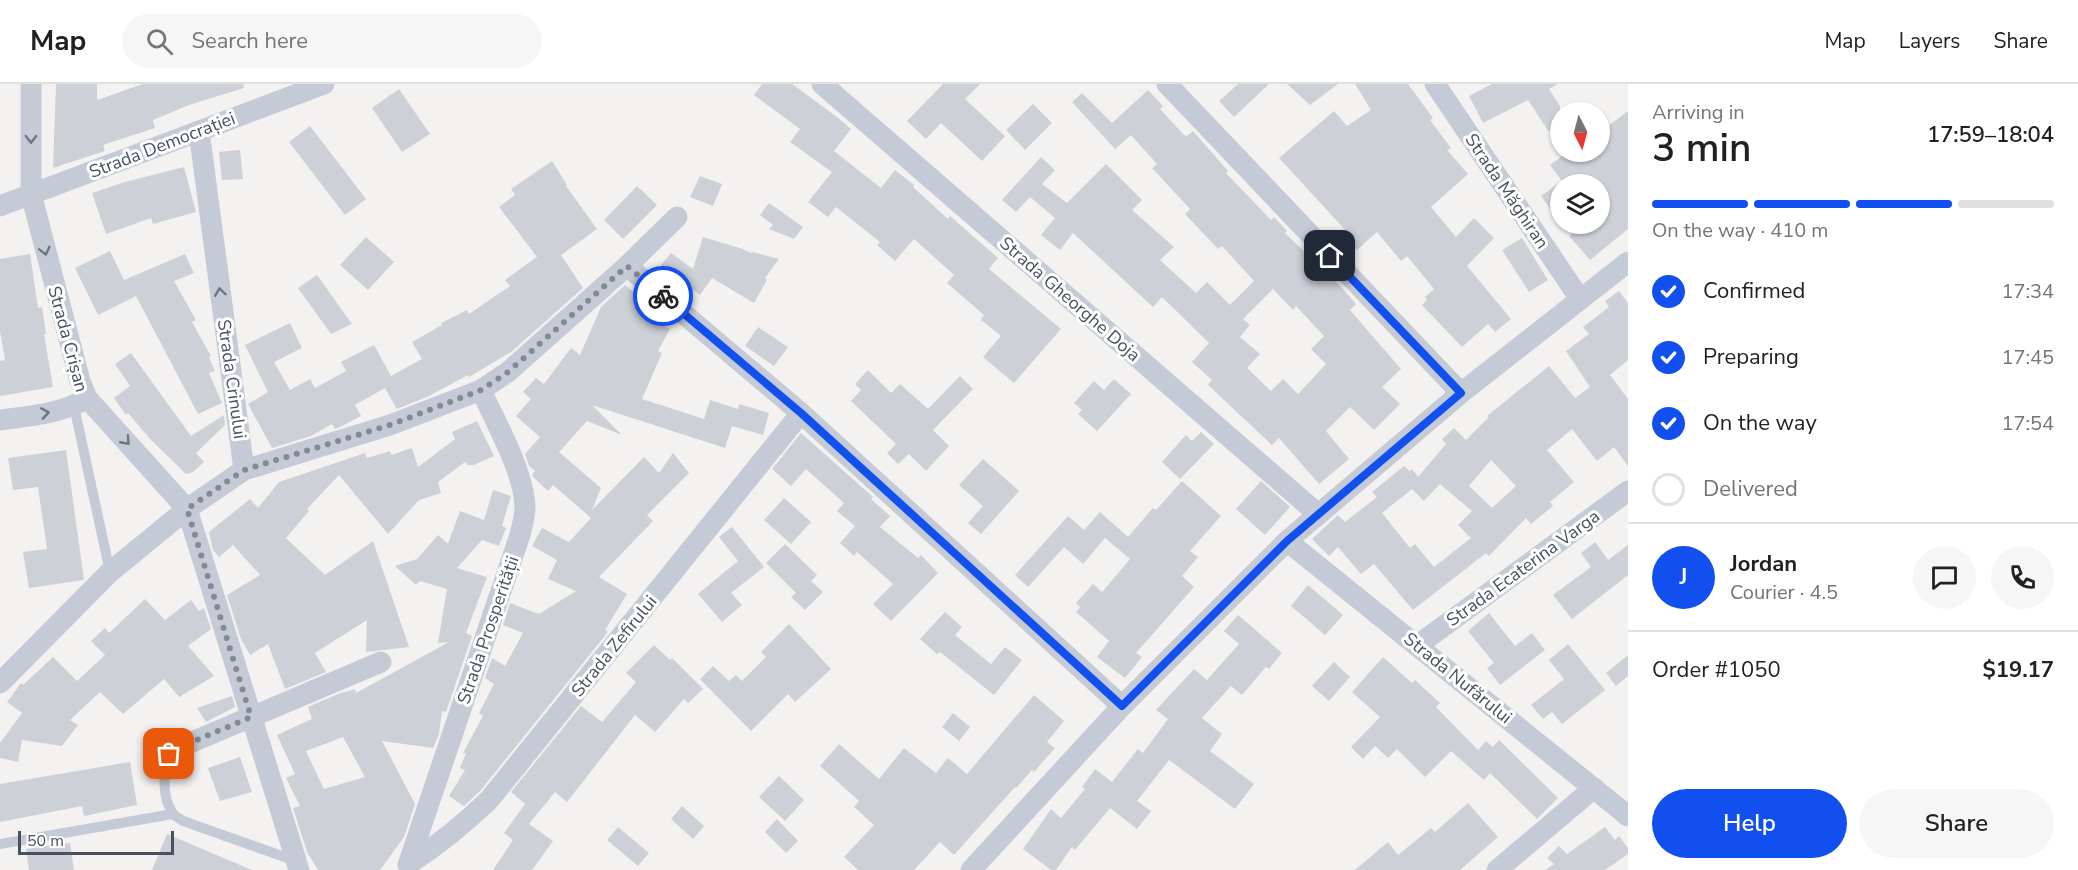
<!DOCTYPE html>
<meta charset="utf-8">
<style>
body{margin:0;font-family:"Nunito Sans",sans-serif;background:#f6f6f6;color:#202124;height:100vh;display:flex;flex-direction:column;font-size:22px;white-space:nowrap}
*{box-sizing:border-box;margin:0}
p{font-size:20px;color:#757577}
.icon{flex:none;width:33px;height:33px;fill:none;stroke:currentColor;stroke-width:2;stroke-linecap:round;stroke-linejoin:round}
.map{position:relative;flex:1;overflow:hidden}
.panel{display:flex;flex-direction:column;background:#fff;width:450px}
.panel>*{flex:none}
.needle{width:39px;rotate:174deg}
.tools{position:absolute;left:1550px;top:18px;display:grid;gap:12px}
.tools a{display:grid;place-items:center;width:60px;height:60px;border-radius:50%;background:#fff;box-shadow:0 2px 4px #0004;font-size:30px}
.scale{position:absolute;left:18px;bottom:15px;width:156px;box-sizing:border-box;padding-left:6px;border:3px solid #485160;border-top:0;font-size:16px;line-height:21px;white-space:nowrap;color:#485160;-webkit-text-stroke:4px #fff;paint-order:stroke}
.pin{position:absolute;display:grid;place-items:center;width:51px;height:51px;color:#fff;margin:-26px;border-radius:12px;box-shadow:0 3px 9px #0006}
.courier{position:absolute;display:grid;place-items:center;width:60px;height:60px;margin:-30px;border:4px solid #114fef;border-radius:50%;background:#fff;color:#222;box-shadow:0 2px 8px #0007}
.overview em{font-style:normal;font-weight:600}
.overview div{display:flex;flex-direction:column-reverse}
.overview{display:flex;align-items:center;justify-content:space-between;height:102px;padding:0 24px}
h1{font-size:39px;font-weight:600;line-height:45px}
.bar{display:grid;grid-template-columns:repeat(4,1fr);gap:9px 6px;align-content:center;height:72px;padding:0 24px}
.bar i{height:8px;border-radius:4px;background:#e0e0e0}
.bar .current{background:#114fef}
.bar p{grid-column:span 4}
.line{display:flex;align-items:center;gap:15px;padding:0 24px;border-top:2px solid #e0e0e0}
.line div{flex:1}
.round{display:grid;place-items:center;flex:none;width:63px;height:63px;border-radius:32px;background:#f6f6f6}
ol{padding:0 24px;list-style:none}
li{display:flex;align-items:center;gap:18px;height:66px}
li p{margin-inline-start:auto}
li .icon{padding:6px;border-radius:50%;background:#114fef;color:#fff;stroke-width:4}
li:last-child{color:#757577}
li i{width:33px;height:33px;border:3px solid #e0e0e0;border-radius:50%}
.primary-button{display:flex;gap:12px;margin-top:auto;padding:12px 24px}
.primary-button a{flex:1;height:69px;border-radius:36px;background:#114fef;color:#fff;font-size:24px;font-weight:600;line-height:69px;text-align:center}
.primary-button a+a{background:#f6f6f6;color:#202124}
header{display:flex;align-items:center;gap:36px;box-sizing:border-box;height:84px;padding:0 30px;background:#fff;border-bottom:2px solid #e0e0e0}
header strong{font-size:28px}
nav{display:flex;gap:33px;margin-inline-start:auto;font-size:21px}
.search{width:420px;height:54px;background:#f6f6f6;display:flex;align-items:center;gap:15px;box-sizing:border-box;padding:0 21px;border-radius:33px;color:#757577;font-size:22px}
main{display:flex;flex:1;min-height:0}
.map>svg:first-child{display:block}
.building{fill:#cdd0d7;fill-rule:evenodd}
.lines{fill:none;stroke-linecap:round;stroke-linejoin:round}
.service{stroke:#c5cbd6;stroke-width:10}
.minor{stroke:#c5cbd6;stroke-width:21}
.oneway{stroke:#6e7683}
.done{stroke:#848993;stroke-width:6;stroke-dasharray:0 10.8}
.route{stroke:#114fef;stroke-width:8}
.labels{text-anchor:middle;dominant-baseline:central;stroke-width:6;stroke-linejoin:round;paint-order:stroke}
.street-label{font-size:18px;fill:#485160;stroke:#fff}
</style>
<header>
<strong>Map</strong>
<div class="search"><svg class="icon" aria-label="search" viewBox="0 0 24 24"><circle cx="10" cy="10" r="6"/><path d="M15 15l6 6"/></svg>Search here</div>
<nav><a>Map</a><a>Layers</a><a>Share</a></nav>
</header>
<main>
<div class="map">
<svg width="1628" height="786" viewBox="0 0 1628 786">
<rect width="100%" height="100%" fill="#f4f2f1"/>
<path class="building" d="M 56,0 L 97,0 L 97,16 L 143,0 L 243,0 L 244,4 L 189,21 L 153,36 L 155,44 L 103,61 L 105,67 L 53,84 Z
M 762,0 L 792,0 L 837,33 L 851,45 L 834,67 L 881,104 L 895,86 L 914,101 L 913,103 L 948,135 L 950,132 L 998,174 L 989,185 L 1061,245 L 1014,299 L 983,273 L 1001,252 L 981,236 L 984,231 L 947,199 L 954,191 L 914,155 L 895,177 L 877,161 L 880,158 L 836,123 L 828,133 L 808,118 L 832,88 L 790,58 L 800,45 L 754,11 Z
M 943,0 L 980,0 L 965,15 L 1005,52 L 982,77 L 941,39 L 926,55 L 907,37 Z
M 1238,0 L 1269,0 L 1234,33 L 1219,17 Z
M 1287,0 L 1338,0 L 1310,21 Z
M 1355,0 L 1408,0 L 1433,34 L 1430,36 L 1451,64 L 1447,66 L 1468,90 L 1431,123 L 1456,153 L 1474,134 L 1494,154 L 1467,182 L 1511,235 L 1495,248 L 1488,240 L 1462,263 L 1422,221 L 1427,216 L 1425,213 L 1434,205 L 1407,172 L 1401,177 L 1377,148 L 1357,166 L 1344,152 L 1348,149 L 1279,74 L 1334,27 L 1347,42 L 1371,26 Z
M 1492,0 L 1558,0 L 1549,5 L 1560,22 L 1560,40 L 1549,48 L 1528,16 L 1483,39 L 1469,12 Z
M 399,5 L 430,50 L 402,68 L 372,24 Z
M 1148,6 L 1163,22 L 1160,25 L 1184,51 L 1187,52 L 1193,47 L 1228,87 L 1226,89 L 1271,136 L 1274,133 L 1287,147 L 1285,149 L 1342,204 L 1356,220 L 1350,226 L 1401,285 L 1382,303 L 1400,320 L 1374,346 L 1350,323 L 1326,347 L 1349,375 L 1319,400 L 1279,354 L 1272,361 L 1208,301 L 1212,296 L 1192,278 L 1209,259 L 1162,213 L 1153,223 L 1073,149 L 1060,166 L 1041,151 L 1055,134 L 1030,113 L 1016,128 L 1002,116 L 1041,73 L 1055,86 L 1042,100 L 1067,119 L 1106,80 L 1142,116 L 1132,126 L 1174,163 L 1160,176 L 1196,209 L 1207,198 L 1230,221 L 1254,197 L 1222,162 L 1218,165 L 1185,130 L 1190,125 L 1152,84 L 1157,80 L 1131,51 L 1115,65 L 1072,18 L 1082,9 L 1112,39 ZM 1273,205 L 1293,226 L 1296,222 L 1324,252 L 1311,265 L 1326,280 L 1298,310 L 1283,295 L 1271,307 L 1247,284 L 1260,270 L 1240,253 L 1250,241 L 1243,235 Z
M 1033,20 L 1052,39 L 1025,66 L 1006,46 Z
M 1628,27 L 1628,145 L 1590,176 L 1569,152 L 1585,140 L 1599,140 L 1599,100 L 1564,100 L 1550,81 L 1568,68 L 1599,68 L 1599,49 Z
M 310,42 L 366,115 L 345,131 L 289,58 Z
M 240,66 L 243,95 L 222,96 L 219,68 Z
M 552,77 L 567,101 L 566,102 L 597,145 L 561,171 L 583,204 L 511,268 L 469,293 L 468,291 L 429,312 L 397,325 L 385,304 L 355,321 L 361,332 L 342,342 L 335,345 L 332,340 L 311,352 L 272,364 L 248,320 L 268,308 L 245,261 L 290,239 L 302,264 L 274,278 L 290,306 L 310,295 L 315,304 L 346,287 L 341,278 L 374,261 L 391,292 L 422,275 L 412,258 L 442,241 L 441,239 L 467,226 L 469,230 L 510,202 L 505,196 L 537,173 L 499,123 L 515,111 L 511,105 Z
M 184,83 L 196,128 L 153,140 L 151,134 L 106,150 L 92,109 L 125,98 Z
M 700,92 L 722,100 L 713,122 L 690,113 Z
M 1560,98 L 1560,138 L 1541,112 Z
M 637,102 L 657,121 L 623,155 L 604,136 Z
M 769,119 L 803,143 L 794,155 L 769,145 L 773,141 L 760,131 Z
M 366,153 L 394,178 L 368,206 L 340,181 Z
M 703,153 L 743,165 L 751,169 L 752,168 L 779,175 L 765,194 L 767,196 L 754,219 L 712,194 L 700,211 L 661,181 L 671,169 L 693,185 Z
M 1522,154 L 1548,196 L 1529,208 L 1502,166 Z
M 110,167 L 124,196 L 185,170 L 194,189 L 174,197 L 196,236 L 192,238 L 211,272 L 209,274 L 215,287 L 209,289 L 222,319 L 198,330 L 136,212 L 98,231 L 75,184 Z
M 30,170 L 38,224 L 42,223 L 46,250 L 44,250 L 53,303 L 0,312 L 0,277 L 5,276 L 0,247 L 0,175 Z
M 317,191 L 352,240 L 331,250 L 298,204 Z
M 625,201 L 640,213 L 637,218 L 651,228 L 647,233 L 670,245 L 658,267 L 662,269 L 642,315 L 704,335 L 710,316 L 738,325 L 739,320 L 769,329 L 763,351 L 732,342 L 725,364 L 592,321 L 622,351 L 587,337 L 559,368 L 601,404 L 592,426 L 644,373 L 659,389 L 673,369 L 689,389 L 647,431 L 653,437 L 599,493 L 627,510 L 605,546 L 608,548 L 480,707 L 464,722 L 449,712 L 465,686 L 460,684 L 466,669 L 463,669 L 483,632 L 479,629 L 494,600 L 485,594 L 492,574 L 505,582 L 523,549 L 503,541 L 510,519 L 539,530 L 576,507 L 548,495 L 557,476 L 532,462 L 542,444 L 569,458 L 591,434 L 553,401 L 548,407 L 533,393 L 532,391 L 535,387 L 529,382 L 525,370 L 540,353 L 516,332 L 531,315 L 523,308 L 536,294 L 544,300 L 571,264 L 580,271 L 601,223 Z
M 1619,207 L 1628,219 L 1628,276 L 1610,291 L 1628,315 L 1628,382 L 1614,363 L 1597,377 L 1572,345 L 1547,366 L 1574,398 L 1550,418 L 1553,422 L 1531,440 L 1526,434 L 1489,472 L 1486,469 L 1413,526 L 1374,480 L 1361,490 L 1338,463 L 1329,472 L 1312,455 L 1338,431 L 1345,438 L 1377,413 L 1372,408 L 1404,382 L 1410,387 L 1412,385 L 1418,393 L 1446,360 L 1442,355 L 1454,344 L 1466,356 L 1489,333 L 1487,332 L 1549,282 L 1575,314 L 1590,303 L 1566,267 L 1589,250 L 1583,243 L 1609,223 L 1605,217 ZM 1491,376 L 1516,402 L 1492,424 L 1469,402 ZM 1440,400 L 1472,427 L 1458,441 L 1471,454 L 1434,483 L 1415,460 L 1410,464 L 1382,429 L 1412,405 L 1424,417 Z
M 758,243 L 788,263 L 774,282 L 745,262 Z
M 131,269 L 191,352 L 224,331 L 225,341 L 196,369 L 204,378 L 193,388 L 186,390 L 150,355 L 128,329 L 126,331 L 114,314 L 130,302 L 115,280 Z
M 868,286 L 891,309 L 900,300 L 928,325 L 960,292 L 973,305 L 933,346 L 949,362 L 926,387 L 909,370 L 898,380 L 887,369 L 896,360 L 851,317 L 861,306 L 855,300 Z
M 1114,295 L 1131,310 L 1097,347 L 1078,330 L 1082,326 L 1074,319 L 1094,297 L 1104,306 Z
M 477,337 L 494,372 L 474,381 L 467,381 L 465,378 L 438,398 L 441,409 L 419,416 L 388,450 L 339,391 L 307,425 L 309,427 L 286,454 L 325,491 L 373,457 L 409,563 L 366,568 L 367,536 L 315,569 L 326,588 L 285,605 L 268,560 L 250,571 L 241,555 L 227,511 L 260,491 L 233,461 L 219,473 L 213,466 L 209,448 L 250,415 L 258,424 L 279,398 L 365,369 L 367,374 L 390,367 L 391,371 L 412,364 L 418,383 L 455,355 L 452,348 Z
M 1201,348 L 1214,360 L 1180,395 L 1162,378 L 1186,351 L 1192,357 Z
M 801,349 L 873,413 L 871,415 L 890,432 L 880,443 L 918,474 L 921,471 L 938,489 L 891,537 L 873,520 L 893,500 L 857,468 L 854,472 L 840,459 L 855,442 L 837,427 L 844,419 L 806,385 L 791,402 L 772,385 Z
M 66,366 L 84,496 L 29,504 L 23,468 L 47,465 L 38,403 L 13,406 L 8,374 Z
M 983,375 L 1019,407 L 981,450 L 968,439 L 983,422 L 959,401 Z
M 1182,397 L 1221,432 L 1190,467 L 1198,473 L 1182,492 L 1194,503 L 1136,569 L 1142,573 L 1125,594 L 1097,573 L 1109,557 L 1076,528 L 1080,523 L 1076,519 L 1093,500 L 1102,508 L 1130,475 L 1105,454 L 1083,480 L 1064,463 L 1028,503 L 1015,491 L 1068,432 L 1084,446 L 1100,428 L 1128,453 L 1153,424 L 1156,426 Z
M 1261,397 L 1290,423 L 1265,451 L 1236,425 Z
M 493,406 L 511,412 L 502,442 L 506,444 L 499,462 L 482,456 L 457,484 L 487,493 L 466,549 L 472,552 L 446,628 L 442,627 L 439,650 L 433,664 L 382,657 L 415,720 L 404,753 L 380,786 L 318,786 L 307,768 L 293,724 L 300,722 L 286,694 L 295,690 L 277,651 L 312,635 L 308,623 L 338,610 L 355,605 L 356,609 L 449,558 L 438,559 L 447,505 L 420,497 L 416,501 L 395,482 L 417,475 L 438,451 L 448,460 L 460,427 L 484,436 ZM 343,653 L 365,693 L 324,705 L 306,667 Z
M 784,414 L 811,438 L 791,460 L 764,436 Z
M 732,443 L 764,483 L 731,509 L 742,521 L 722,538 L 698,510 L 738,477 L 719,453 Z
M 1595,458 L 1608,476 L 1628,461 L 1628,491 L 1572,535 L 1553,511 L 1591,483 L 1581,469 Z
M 785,460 L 817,491 L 811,497 L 823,508 L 805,526 L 791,513 L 796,509 L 766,479 Z
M 1308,501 L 1343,531 L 1325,551 L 1291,522 Z
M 145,515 L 165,536 L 191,516 L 199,527 L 204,524 L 211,545 L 188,562 L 214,592 L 179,613 L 164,595 L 123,630 L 100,608 L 70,636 L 78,641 L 62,662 L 22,656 L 18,678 L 0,674 L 0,659 L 22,629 L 7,618 L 21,599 L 23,601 L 53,573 L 77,597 L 105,571 L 91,557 L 105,544 L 109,549 Z
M 945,528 L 962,543 L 955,551 L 991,580 L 1005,563 L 1022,576 L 994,611 L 940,568 L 937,570 L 920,555 Z
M 1489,529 L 1515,562 L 1532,549 L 1545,566 L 1500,601 L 1487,584 L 1494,579 L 1468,547 Z
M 1238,531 L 1282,569 L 1269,585 L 1266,583 L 1242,611 L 1231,602 L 1202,634 L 1222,650 L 1210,667 L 1254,700 L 1235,725 L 1169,676 L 1137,717 L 1151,727 L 1137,745 L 1110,724 L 1075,766 L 1072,763 L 1056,786 L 1051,786 L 1023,765 L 1051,725 L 1061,734 L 1085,705 L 1082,703 L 1095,685 L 1112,698 L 1138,665 L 1143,669 L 1168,635 L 1156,626 L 1194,585 L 1207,596 L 1239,560 L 1224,547 Z
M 789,540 L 831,585 L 795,618 L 788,610 L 751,647 L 700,595 L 713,582 L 729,597 L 736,591 L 742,597 L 766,573 L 761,568 Z
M 1568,560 L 1605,606 L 1562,640 L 1552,628 L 1543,635 L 1531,621 L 1564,595 L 1549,576 Z
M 654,561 L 670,576 L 672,574 L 703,605 L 688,619 L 684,615 L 655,648 L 635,631 L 567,718 L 555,708 L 529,740 L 553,757 L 532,786 L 493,786 L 513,756 L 504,749 L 525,720 L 511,708 L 581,622 L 602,638 L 636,598 L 626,589 Z
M 1628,571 L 1628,592 L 1616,602 L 1606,589 Z
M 1383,573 L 1412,599 L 1415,596 L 1440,619 L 1436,623 L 1478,666 L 1486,657 L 1493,663 L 1499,656 L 1558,714 L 1537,735 L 1490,689 L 1484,696 L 1451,667 L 1425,693 L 1397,665 L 1388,674 L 1375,662 L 1363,675 L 1351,663 L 1380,633 L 1352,608 Z
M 1334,578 L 1350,593 L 1329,617 L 1312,602 Z
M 1034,611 L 1064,637 L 1047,658 L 1055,664 L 1034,688 L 1032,686 L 1016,704 L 1015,703 L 954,771 L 940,758 L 914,786 L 858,786 L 844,773 L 874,741 L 854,723 L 859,717 L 820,682 L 839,660 L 879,695 L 904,664 L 936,689 L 948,674 L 967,690 Z
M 232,612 L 235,623 L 206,638 L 197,624 Z
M 953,629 L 970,643 L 959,657 L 942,643 Z
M 240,673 L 252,708 L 220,717 L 208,684 Z
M 130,678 L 137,721 L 84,732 L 82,722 L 0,738 L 0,700 Z
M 779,692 L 804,716 L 785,737 L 759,713 Z
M 1468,719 L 1498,753 L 1460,786 L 1355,786 L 1388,758 L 1398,771 L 1431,744 L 1435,748 Z
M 682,722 L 704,742 L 693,755 L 671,735 Z
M 777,735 L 798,757 L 786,769 L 765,748 Z
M 618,743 L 649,769 L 638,782 L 607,756 Z
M 1605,743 L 1615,756 L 1619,752 L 1628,764 L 1628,770 L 1605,786 L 1545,786 L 1554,780 L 1547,774 L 1559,762 L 1567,770 Z
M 167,750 L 252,786 L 152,786 Z
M 70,759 L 74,786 L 29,786 L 26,765 Z"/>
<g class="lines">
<path class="service" d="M 74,322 L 110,488
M 169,670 C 163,686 162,713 172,728 C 174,732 179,734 183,737 L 296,777
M 0,760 L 173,730"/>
<path class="minor" d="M 31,0 L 31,110 L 80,297 L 87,314 L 187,425 L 299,786
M 822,0 L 1318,430
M 1167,0 L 1461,309
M 1435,0 L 1580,215
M 0,122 L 324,0
M 627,182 L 801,329 L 1122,622
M 0,336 C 29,332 62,330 87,314
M 244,386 L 390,341 L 481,306 L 508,288 L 627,182 L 677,133
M 1287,457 L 1628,732
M 1418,561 L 1628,407
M 0,599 L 110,488 L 187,425 L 244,386 L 199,47
M 169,670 L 178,664 L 381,578
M 410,779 C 440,760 464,740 489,716 L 801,329
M 408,781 L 520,451 C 522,442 525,432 525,423 C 524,388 496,339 481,306
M 971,786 L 1122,622 L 1287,457 L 1461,309 L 1628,178
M 1497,786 L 1594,704"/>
</g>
<defs><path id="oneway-chevron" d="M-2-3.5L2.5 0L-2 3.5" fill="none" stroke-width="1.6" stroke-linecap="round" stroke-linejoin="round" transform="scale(1.5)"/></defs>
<g class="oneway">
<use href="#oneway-chevron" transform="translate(31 55) rotate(90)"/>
<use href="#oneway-chevron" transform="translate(45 167) rotate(76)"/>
<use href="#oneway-chevron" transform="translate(220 208) rotate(-98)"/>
<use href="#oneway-chevron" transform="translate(45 329) rotate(-9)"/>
<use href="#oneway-chevron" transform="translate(126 357) rotate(48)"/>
</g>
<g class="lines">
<path class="done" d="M 169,670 L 178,664 L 251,633 L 187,425 L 244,386 L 390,341 L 481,306 L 508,288 L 627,182 L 663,212"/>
<path class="route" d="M 663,212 L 801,329 L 1122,622 L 1287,457 L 1461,309 L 1330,172"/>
</g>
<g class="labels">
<g class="street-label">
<text transform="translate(162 61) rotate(-21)">Strada Democrației</text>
<text transform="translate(1507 107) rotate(56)">Strada Măghiran</text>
<text transform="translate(1070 215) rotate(41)">Strada Gheorghe Doja</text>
<text transform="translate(68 255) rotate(75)">Strada Crișan</text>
<text transform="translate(232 295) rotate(82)">Strada Crinului</text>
<text transform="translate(1523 484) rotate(-36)">Strada Ecaterina Varga</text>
<text transform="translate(488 546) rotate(-71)">Strada Prosperității</text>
<text transform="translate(614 562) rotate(-51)">Strada Zefirului</text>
<text transform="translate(1458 594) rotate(39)">Strada Nufărului</text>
</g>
</g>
</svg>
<div class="tools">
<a><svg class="needle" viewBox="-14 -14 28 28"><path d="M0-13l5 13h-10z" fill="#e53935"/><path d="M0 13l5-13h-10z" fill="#757577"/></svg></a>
<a><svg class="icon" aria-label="layers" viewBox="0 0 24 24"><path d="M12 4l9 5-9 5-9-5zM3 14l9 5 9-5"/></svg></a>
</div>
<div class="scale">50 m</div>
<div class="pin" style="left:169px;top:670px;background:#ea580c"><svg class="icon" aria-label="bag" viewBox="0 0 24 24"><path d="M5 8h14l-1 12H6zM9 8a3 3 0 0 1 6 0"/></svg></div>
<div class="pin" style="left:1330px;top:172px;background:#1f2937"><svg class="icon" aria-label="home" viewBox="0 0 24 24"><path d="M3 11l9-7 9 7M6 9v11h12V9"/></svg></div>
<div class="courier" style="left:663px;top:212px"><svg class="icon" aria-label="bike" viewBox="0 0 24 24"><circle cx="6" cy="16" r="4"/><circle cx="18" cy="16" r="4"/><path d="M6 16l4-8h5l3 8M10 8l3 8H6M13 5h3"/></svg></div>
</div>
<section class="panel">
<div class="overview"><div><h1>3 min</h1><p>Arriving in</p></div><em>17:59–18:04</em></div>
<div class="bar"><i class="current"></i><i class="current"></i><i class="current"></i><i></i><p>On the way · 410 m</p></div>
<ol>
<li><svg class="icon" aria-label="check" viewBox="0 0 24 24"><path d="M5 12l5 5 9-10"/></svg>Confirmed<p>17:34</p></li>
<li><svg class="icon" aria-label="check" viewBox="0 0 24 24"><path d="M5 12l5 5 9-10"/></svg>Preparing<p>17:45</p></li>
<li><svg class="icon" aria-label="check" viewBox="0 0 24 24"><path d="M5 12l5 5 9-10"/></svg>On the way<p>17:54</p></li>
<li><i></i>Delivered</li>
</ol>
<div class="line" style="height:108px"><b class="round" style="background:#114fef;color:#fff">J</b><div><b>Jordan</b><p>Courier · 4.5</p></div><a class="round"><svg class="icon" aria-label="chat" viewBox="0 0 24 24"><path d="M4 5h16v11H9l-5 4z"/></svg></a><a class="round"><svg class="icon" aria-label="phone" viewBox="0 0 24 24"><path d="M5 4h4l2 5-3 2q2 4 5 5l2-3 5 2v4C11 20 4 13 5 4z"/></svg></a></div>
<div class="line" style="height:78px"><div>Order #1050</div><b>$19.17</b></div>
<div class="primary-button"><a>Help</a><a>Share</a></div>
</section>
</main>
